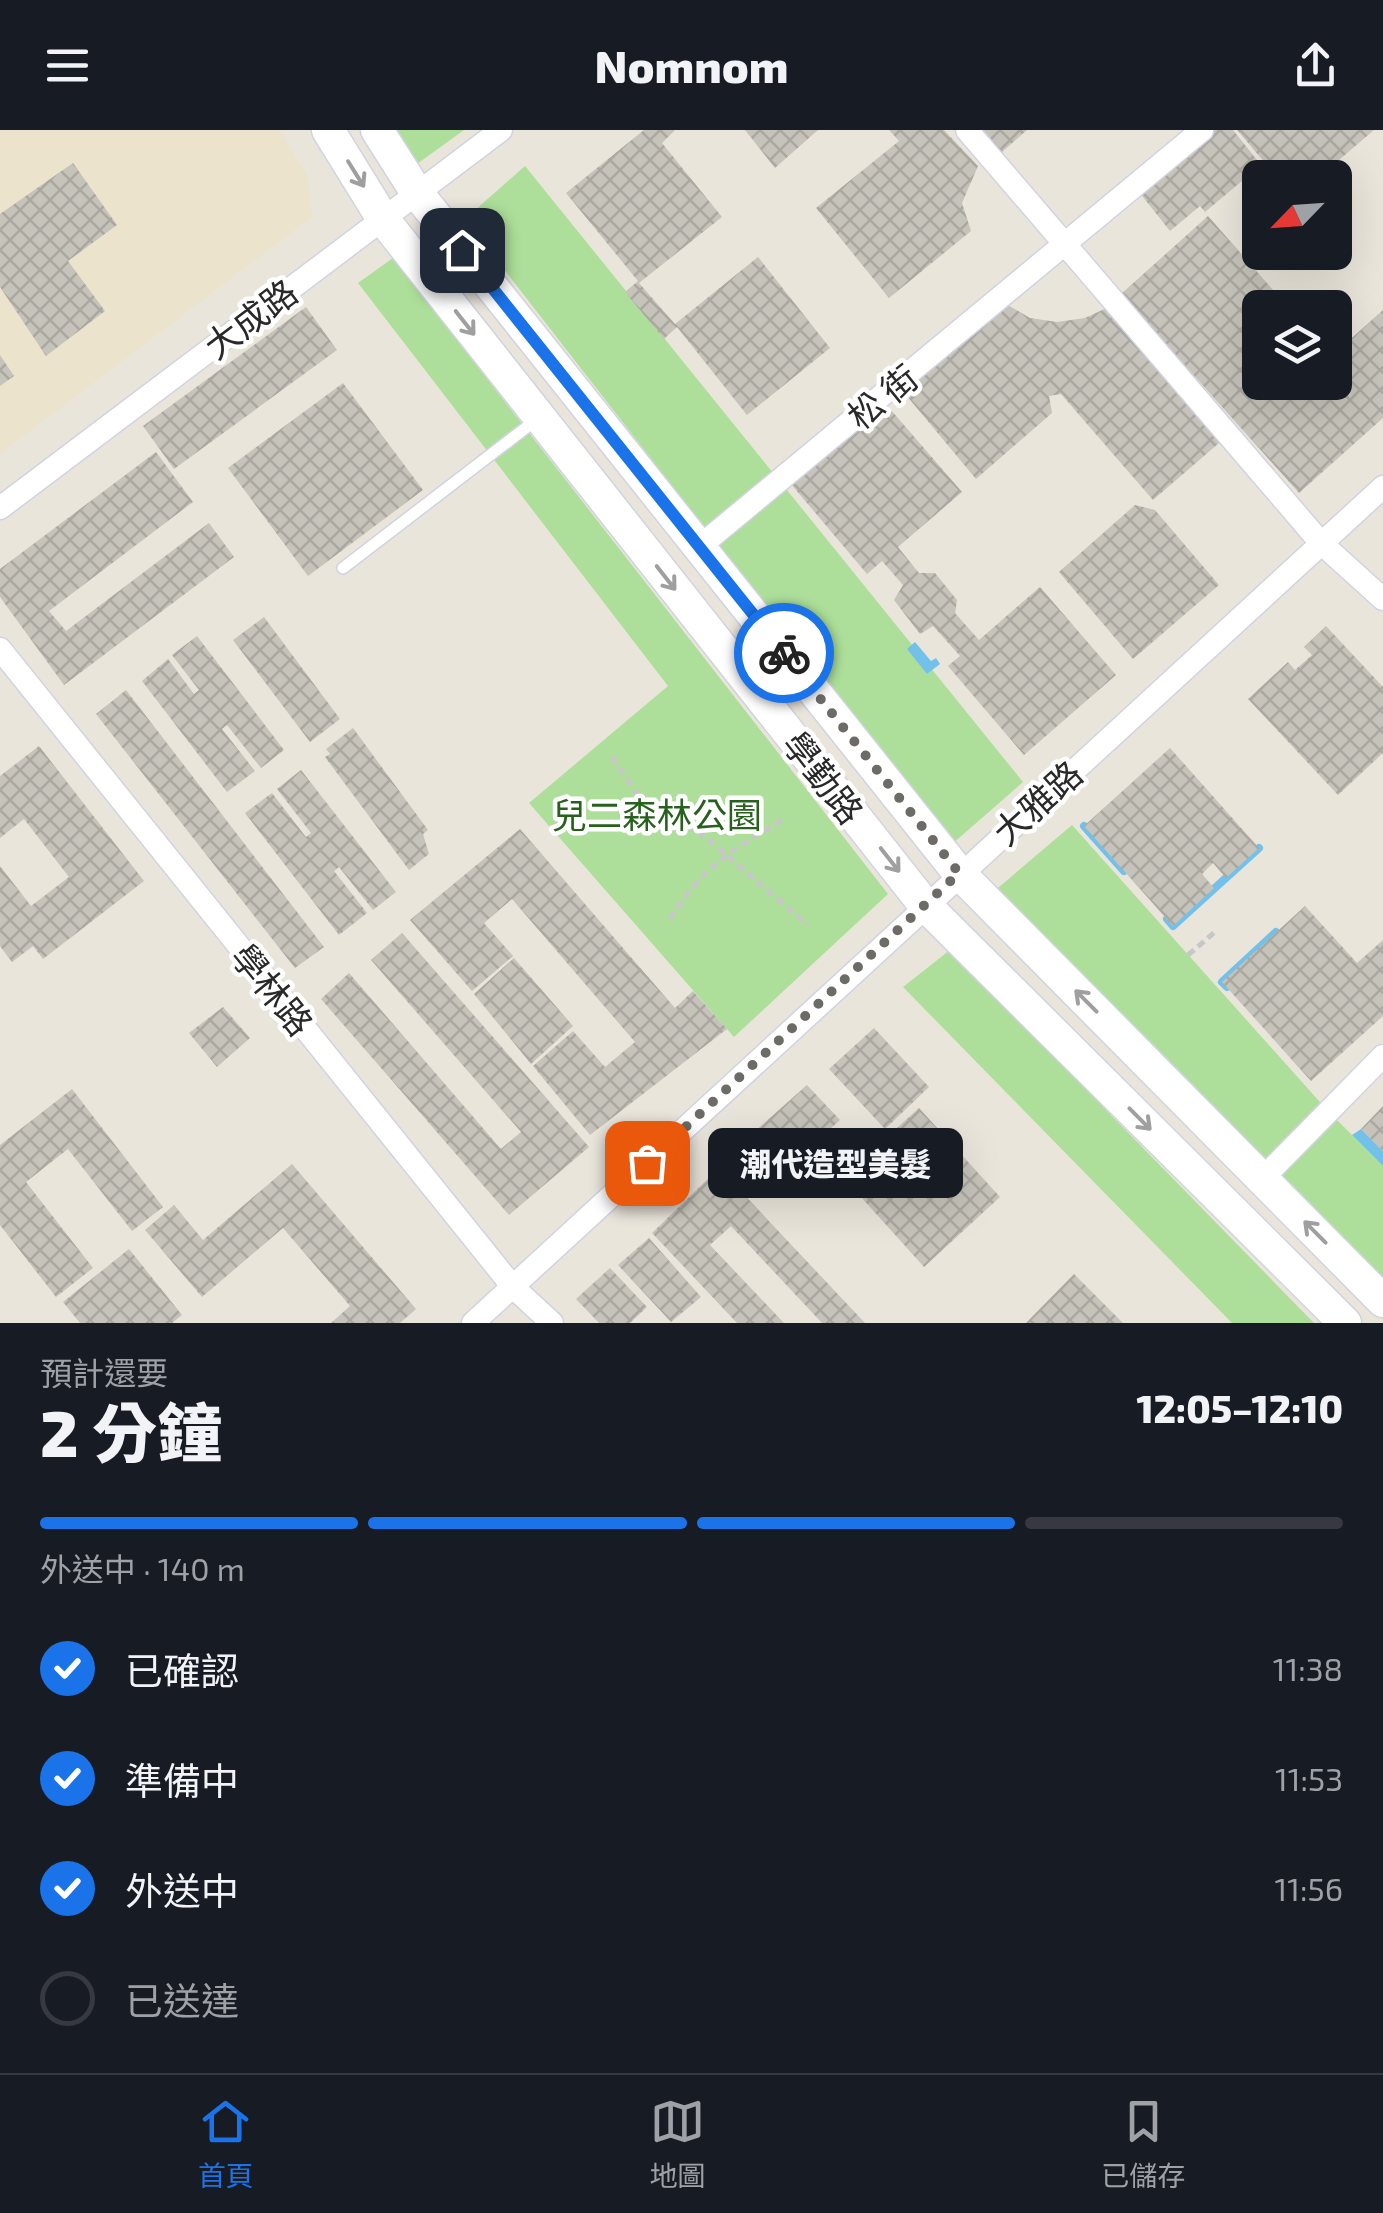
<!DOCTYPE html>
<html lang="zh-TW">
<meta charset="utf-8">
<style>
body{margin:0;font-family:"Exo 2","Noto Sans TC",sans-serif;background:#20242c;color:#f1f3f6;height:100vh;display:flex;flex-direction:column;font-size:38px;white-space:nowrap}
*{box-sizing:border-box;margin:0}
p{font-size:32px;color:#9ea1a6}
.icon{flex:none;width:55px;height:55px;fill:none;stroke:currentColor;stroke-width:2;stroke-linecap:round;stroke-linejoin:round}
.map{position:relative;height:1193px;overflow:hidden}
.panel{display:flex;flex-direction:column;background:#171b24;flex:1}
.panel>*{flex:none}
.needle{width:65px;rotate:245deg}
.controls{position:absolute;left:1242px;top:30px;display:grid;gap:20px}
.controls a{display:grid;place-items:center;width:110px;height:110px;border-radius:15px;background:#171b24;box-shadow:0 10px 40px #0002;font-size:50px}
.pin{position:absolute;display:grid;place-items:center;width:85px;height:85px;color:#fff;margin:-42px;border-radius:20px;box-shadow:0 5px 15px #0006}
.courier{position:absolute;display:grid;place-items:center;width:100px;height:100px;margin:-50px;border:8px solid #1a73e8;border-radius:50%;background:#fff;color:#222;box-shadow:0 2px 12px #0007}
.bubble{position:absolute;height:70px;border-radius:15px;background:#171b24;box-shadow:0 10px 40px #0002;font-size:32px;font-weight:800;line-height:70px;text-align:center}
.head em{font-style:normal;font-weight:800}
.head div{display:flex;flex-direction:column-reverse}
.head{display:flex;align-items:center;justify-content:space-between;height:170px;padding:0 40px}
h1{font-size:65px;font-weight:800;line-height:75px}
.bar{display:grid;grid-template-columns:repeat(4,1fr);gap:15px 10px;align-content:center;height:120px;padding:0 40px}
.bar i{height:12px;border-radius:8px;background:#363941}
.bar .selected{background:#1a73e8}
.bar p{grid-column:span 4}
ol{padding:0 40px;list-style:none}
li{display:flex;align-items:center;gap:30px;height:110px}
li p{margin-inline-start:auto}
li .icon{padding:10px;border-radius:50%;background:#1a73e8;color:#fff;stroke-width:4}
li:last-child{color:#9ea1a6}
li i{width:55px;height:55px;border:5px solid #363941;border-radius:50%}
header{display:flex;justify-content:space-between;align-items:center;height:130px;padding:0 40px;background:#171b24;font-size:45px;font-weight:800}
.tabs{display:flex;justify-content:space-around;align-items:center;height:140px;border-top:2px solid #363941;background:#171b24;font-size:28px;color:#9ea1a6}
.tabs a{display:grid;justify-items:center;gap:5px}
.tabs .selected{color:#1a73e8}
.map>svg:first-child{display:block}
.education{fill:#ebe3cb}
.park{fill:#addf9a}
.water{fill:#73c1e8}
.lines{fill:none;stroke-linecap:round;stroke-linejoin:round}
.stream{stroke:#73c1e8;stroke-width:8}
.building{fill:url(#building-cross-hatch)}
.lane-casing{stroke:#d1d3e1;stroke-width:14}
.street-casing{stroke:#d1d3e1;stroke-width:25}
.secondary-casing{stroke:#d1d3e1;stroke-width:35}
.path{stroke:#c7c7c7;stroke-width:5;stroke-dasharray:8 5;stroke-linecap:butt}
.lane{stroke:#fff;stroke-width:11}
.street{stroke:#fff;stroke-width:22}
.secondary{stroke:#fff;stroke-width:32}
.oneway{stroke:#9f9f9f}
.done{stroke:#6d6b67;stroke-width:10;stroke-dasharray:0 18}
.route{stroke:#1a73e8;stroke-width:12}
.labels{text-anchor:middle;dominant-baseline:central;stroke-width:9;stroke-linejoin:round;paint-order:stroke}
.street-label{font-size:35px;fill:#292929;stroke:#fff}
.park-label{font-size:35px;fill:#27611d;stroke:#fff}
</style>
<header><svg class="icon" aria-label="menu" viewBox="0 0 24 24"><path d="M4 6h16M4 12h16M4 18h16"/></svg>Nomnom<svg class="icon" aria-label="share" viewBox="0 0 24 24"><path d="M12 15V3M7 8l5-5 5 5M5 13v7h14v-7"/></svg></header>
<div class="map">
<svg width="1383" height="1193" viewBox="0 0 1383 1193">
<defs>
<pattern id="building-cross-hatch" width="8" height="8" patternUnits="userSpaceOnUse" patternTransform="scale(2.5)"><rect width="8" height="8" fill="#c6c3ba"/><path d="M0 0l8 8M0 8l8-8" fill="none" stroke="#aaa8a0"/></pattern>
</defs>
<rect width="100%" height="100%" fill="#eae5db"/>
<path class="education" d="M 0,0 L 279,0 L 307,44 L 312,87 L 0,324 Z"/>
<path class="park" d="M 396,0 L 464,0 L 417,34 Z
M 525,36 L 1023,652 L 951,715 L 465,89 Z
M 393,128 L 888,764 L 734,907 L 529,673 L 668,556 L 358,153 Z
M 1072,695 L 1328,981 L 1383,1036 L 1383,1149 L 992,763 Z
M 950,820 L 1314,1193 L 1232,1193 L 903,857 Z"/>
<path class="water" d="M 915,512 L 931,531 L 936,528 L 940,534 L 927,544 L 907,519 Z
M 1361,999 L 1383,1021 L 1383,1036 L 1352,1005 Z"/>
<g class="lines">
<path class="stream" d="M 1084,696 L 1124,741
M 1167,789 L 1173,796 L 1259,718
M 1227,857 L 1222,852 L 1276,802"/>
</g>
<path class="building" d="M 644,0 L 675,0 L 662,13 L 722,87 L 639,153 L 675,194 L 758,127 L 830,218 L 747,285 L 677,197 L 664,209 L 625,162 L 638,151 L 566,63 Z
M 745,0 L 818,0 L 775,38 Z
M 889,0 L 944,0 L 978,36 L 962,73 L 971,101 L 889,168 L 816,78 L 899,11 Z
M 983,0 L 1027,0 L 1002,22 Z
M 1214,0 L 1233,0 L 1261,35 L 1205,82 L 1200,76 L 1170,101 L 1139,62 Z
M 1237,0 L 1374,0 L 1318,48 L 1278,48 Z
M 73,33 L 117,95 L 68,131 L 105,181 L 46,226 L 0,157 L 0,84 Z
M 1208,86 L 1289,178 L 1260,178 L 1260,252 L 1335,252 L 1335,223 L 1383,180 L 1383,288 L 1299,363 L 1121,164 Z
M 999,170 L 1030,188 L 1057,192 L 1085,188 L 1111,176 L 1226,307 L 1153,370 L 1061,264 L 1049,266 L 1052,283 L 976,349 L 901,259 Z
M 306,177 L 337,220 L 174,339 L 143,296 Z
M 0,225 L 14,246 L 0,256 Z
M 343,253 L 423,360 L 308,446 L 228,338 Z
M 884,272 L 962,362 L 898,417 L 919,443 L 935,443 L 957,470 L 955,483 L 979,510 L 1040,457 L 1116,545 L 1024,625 L 948,536 L 960,526 L 933,496 L 920,504 L 894,470 L 903,455 L 882,431 L 867,444 L 790,353 Z
M 156,322 L 193,372 L 49,481 L 66,501 L 209,393 L 234,427 L 64,555 L 0,467 L 0,439 Z
M 1135,375 L 1155,380 L 1219,455 L 1133,529 L 1059,442 Z
M 264,487 L 340,589 L 310,612 L 233,510 Z
M 1326,496 L 1383,557 L 1383,623 L 1338,665 L 1248,569 L 1288,532 L 1295,540 L 1312,525 L 1304,517 Z
M 197,506 L 284,620 L 261,638 L 227,595 L 222,599 L 255,641 L 227,662 L 142,551 L 168,529 L 194,564 L 199,560 L 172,525 Z
M 126,560 L 324,817 L 295,838 L 96,584 Z
M 353,598 L 428,700 L 423,704 L 429,724 L 409,740 L 325,627 L 330,624 L 326,619 Z
M 39,616 L 144,751 L 43,829 L 33,816 L 12,832 L 0,816 L 0,736 L 31,776 L 69,747 L 24,689 L 0,708 L 0,646 Z
M 1170,618 L 1259,718 L 1226,748 L 1213,733 L 1202,744 L 1214,758 L 1173,796 L 1084,696 Z
M 301,640 L 396,762 L 373,780 L 339,737 L 334,741 L 367,783 L 339,805 L 245,683 L 272,663 L 306,707 L 311,703 L 277,659 Z
M 520,699 L 675,878 L 693,861 L 727,899 L 590,1005 L 533,936 L 573,901 L 605,937 L 635,912 L 512,769 L 484,793 L 513,826 L 472,861 L 410,790 Z
M 1305,776 L 1357,833 L 1383,810 L 1383,886 L 1311,951 L 1222,852 Z
M 402,803 L 589,1017 L 509,1085 L 321,869 L 349,843 L 501,1019 L 521,1002 L 371,830 Z
M 514,828 L 573,896 L 531,934 L 474,864 Z
M 223,877 L 250,908 L 217,937 L 189,903 Z
M 874,898 L 929,957 L 885,999 L 829,939 Z
M 807,955 L 840,990 L 776,1049 L 743,1012 Z
M 72,959 L 163,1077 L 132,1101 L 68,1019 L 26,1052 L 93,1138 L 56,1167 L 0,1095 L 0,1015 Z
M 1383,976 L 1383,1021 L 1361,999 Z
M 919,978 L 1000,1067 L 924,1137 L 843,1047 Z
M 292,1034 L 416,1179 L 400,1193 L 331,1193 L 350,1176 L 283,1098 L 202,1167 L 145,1100 L 174,1075 L 203,1110 Z
M 719,1038 L 865,1193 L 822,1193 L 731,1096 L 710,1115 L 784,1193 L 737,1193 L 652,1103 Z
M 649,1108 L 701,1167 L 671,1192 L 618,1135 Z
M 129,1119 L 182,1185 L 172,1193 L 80,1193 L 63,1172 Z
M 610,1138 L 647,1177 L 630,1193 L 599,1193 L 576,1169 Z
M 1074,1144 L 1123,1193 L 1026,1193 Z"/>
<g class="lines">
<g class="lane-casing">
<path id="lane" d="M 343,438 L 536,290"/>
</g>
<g class="street-casing">
<path id="street" d="M 967,0 L 1321,413 L 1383,469
M 0,378 L 501,0
M 699,417 L 1202,0
M 0,519 L 513,1157 L 552,1193
M 1262,1049 L 1383,926
M 473,1193 L 1383,357"/>
</g>
<g class="secondary-casing">
<path id="secondary" d="M 328,0 L 383,89 L 924,774 L 1345,1193
M 377,0 L 417,63 L 959,743 L 1383,1171"/>
</g>
<path class="path" d="M 612,627 L 643,673 L 703,705 L 808,795
M 670,789 C 701,738 732,720 782,690
M 1188,825 L 1216,801"/>
<use href="#lane" class="lane"/>
<use href="#street" class="street"/>
<use href="#secondary" class="secondary"/>
</g>
<defs><path id="oneway-shaft" d="M-6 0H5M1.5-3L5.5 0L1.5 3" fill="none" stroke-width="1.6" stroke-linecap="round" stroke-linejoin="round" transform="scale(2.5)"/></defs>
<g class="oneway">
<use href="#oneway-shaft" transform="translate(356 44) rotate(58)"/>
<use href="#oneway-shaft" transform="translate(465 193) rotate(52)"/>
<use href="#oneway-shaft" transform="translate(666 448) rotate(52)"/>
<use href="#oneway-shaft" transform="translate(890 730) rotate(52)"/>
<use href="#oneway-shaft" transform="translate(1086 871) rotate(-135)"/>
<use href="#oneway-shaft" transform="translate(1140 989) rotate(45)"/>
<use href="#oneway-shaft" transform="translate(1315 1102) rotate(-135)"/>
</g>
<g class="lines">
<path class="done" d="M 647,1033 L 959,743 L 784,523"/>
<path class="route" d="M 462,120 L 784,523"/>
</g>
<g class="labels">
<g class="street-label">
<text transform="translate(250 188) rotate(-37)">大成路</text>
<text transform="translate(882 266) rotate(-39)">松 街</text>
<text transform="translate(824 647) rotate(52)">學勤路</text>
<text transform="translate(1037 672) rotate(-42)">大雅路</text>
<text transform="translate(273 859) rotate(51)">學林路</text>
</g>
<g class="park-label">
<text x="657" y="684">兒二森林公園</text>
</g>
</g>
</svg>
<div class="controls">
<a><svg class="needle" viewBox="-14 -14 28 28"><path d="M0-13l5 13h-10z" fill="#e53935"/><path d="M0 13l5-13h-10z" fill="#9ea1a6"/></svg></a>
<a><svg class="icon" aria-label="layers" viewBox="0 0 24 24"><path d="M12 4l9 5-9 5-9-5zM3 14l9 5 9-5"/></svg></a>
</div>
<div class="pin" style="left:647px;top:1033px;background:#ea580c"><svg class="icon" aria-label="bag" viewBox="0 0 24 24"><path d="M5 8h14l-1 12H6zM9 8a3 3 0 0 1 6 0"/></svg></div>
<div class="pin" style="left:462px;top:120px;background:#1f2937"><svg class="icon" aria-label="home" viewBox="0 0 24 24"><path d="M3 11l9-7 9 7M6 9v11h12V9"/></svg></div>
<div class="courier" style="left:784px;top:523px"><svg class="icon" aria-label="bike" viewBox="0 0 24 24"><circle cx="6" cy="16" r="4"/><circle cx="18" cy="16" r="4"/><path d="M6 16l4-8h5l3 8M10 8l3 8H6M13 5h3"/></svg></div>
<div class="bubble" style="left:708px;top:998px;width:255px">潮代造型美髮</div>
</div>
<section class="panel">
<div class="head"><div><h1>2 分鐘</h1><p>預計還要</p></div><em>12:05–12:10</em></div>
<div class="bar"><i class="selected"></i><i class="selected"></i><i class="selected"></i><i></i><p>外送中 · 140 m</p></div>
<ol>
<li><svg class="icon" aria-label="check" viewBox="0 0 24 24"><path d="M5 12l5 5 9-10"/></svg>已確認<p>11:38</p></li>
<li><svg class="icon" aria-label="check" viewBox="0 0 24 24"><path d="M5 12l5 5 9-10"/></svg>準備中<p>11:53</p></li>
<li><svg class="icon" aria-label="check" viewBox="0 0 24 24"><path d="M5 12l5 5 9-10"/></svg>外送中<p>11:56</p></li>
<li><i></i>已送達</li>
</ol>
</section>
<nav class="tabs">
<a class="selected"><svg class="icon" aria-label="home" viewBox="0 0 24 24"><path d="M3 11l9-7 9 7M6 9v11h12V9"/></svg>首頁</a>
<a><svg class="icon" aria-label="map" viewBox="0 0 24 24"><path d="M3 6l6-2 6 2 6-2v14l-6 2-6-2-6 2zM9 4v14M15 6v14"/></svg>地圖</a>
<a><svg class="icon" aria-label="saved" viewBox="0 0 24 24"><path d="M7 4h10v16l-5-4-5 4z"/></svg>已儲存</a>
</nav>
